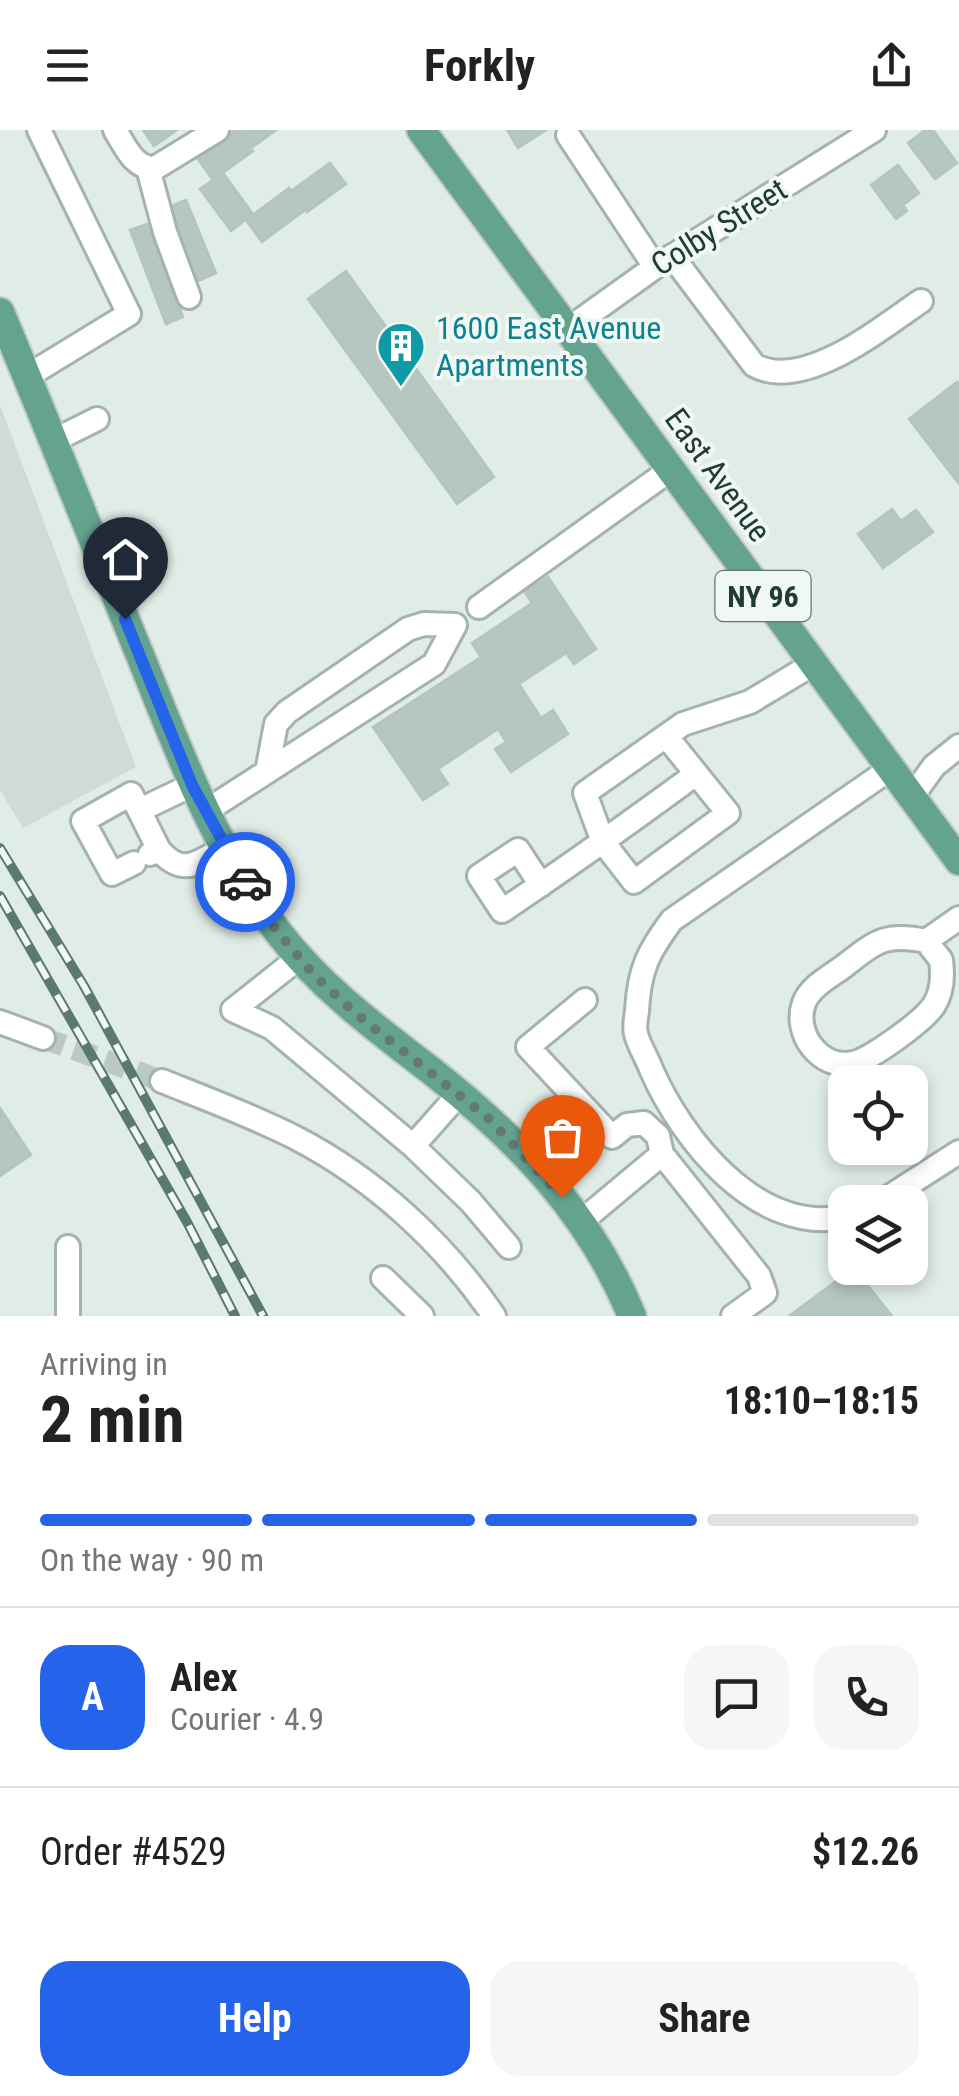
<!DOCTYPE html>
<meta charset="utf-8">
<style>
body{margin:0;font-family:"Roboto Condensed",sans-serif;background:#f6f6f6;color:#222;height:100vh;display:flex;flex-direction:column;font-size:38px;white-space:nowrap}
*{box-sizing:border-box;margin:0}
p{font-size:32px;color:#767676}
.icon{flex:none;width:55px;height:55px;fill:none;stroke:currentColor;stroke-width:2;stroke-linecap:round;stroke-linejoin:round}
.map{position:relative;height:1186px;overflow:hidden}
.details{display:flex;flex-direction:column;background:#fff;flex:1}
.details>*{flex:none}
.controls{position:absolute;left:828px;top:935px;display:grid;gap:20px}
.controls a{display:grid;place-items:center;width:100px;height:100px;border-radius:20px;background:#fff;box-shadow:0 5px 15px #0003;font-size:50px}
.pin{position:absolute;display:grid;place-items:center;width:85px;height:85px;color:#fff;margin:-102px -42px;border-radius:50% 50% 50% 0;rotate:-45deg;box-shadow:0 0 10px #0007}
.pin .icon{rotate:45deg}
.courier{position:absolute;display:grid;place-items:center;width:100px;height:100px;margin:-50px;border:8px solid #2563eb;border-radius:50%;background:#fff;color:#222;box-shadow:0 2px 12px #0007}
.summary em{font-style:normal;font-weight:700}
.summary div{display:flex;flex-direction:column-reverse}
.summary{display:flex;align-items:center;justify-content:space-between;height:170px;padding:0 40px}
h1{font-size:65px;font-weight:700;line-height:75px}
.bar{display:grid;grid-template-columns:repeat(4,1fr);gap:15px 10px;align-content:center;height:120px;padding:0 40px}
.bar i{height:12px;border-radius:8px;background:#e0e0e0}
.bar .active{background:#2563eb}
.bar p{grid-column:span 4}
.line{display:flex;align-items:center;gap:25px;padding:0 40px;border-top:2px solid #e0e0e0}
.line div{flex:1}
.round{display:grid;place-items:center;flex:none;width:105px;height:105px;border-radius:30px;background:#f6f6f6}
.primary-button{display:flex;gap:20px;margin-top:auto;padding:20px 40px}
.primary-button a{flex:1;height:115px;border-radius:30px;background:#2563eb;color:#fff;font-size:40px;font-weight:700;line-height:115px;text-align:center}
.primary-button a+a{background:#f6f6f6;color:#222}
header{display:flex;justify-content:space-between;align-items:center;height:130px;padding:0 40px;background:#fff;font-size:45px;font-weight:700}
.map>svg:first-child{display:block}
.built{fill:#cedcd5}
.building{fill:#b5c7bf;stroke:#b2c6bd;stroke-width:2.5}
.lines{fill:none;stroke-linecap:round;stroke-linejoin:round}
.minor-tunnel{stroke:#bac9c2;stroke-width:22;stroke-dasharray:22 11;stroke-linecap:butt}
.minor-casing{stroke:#a3b4ad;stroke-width:28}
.major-casing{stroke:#c1c9c6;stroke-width:32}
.minor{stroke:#fff;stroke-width:22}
.major{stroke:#63a390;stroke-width:28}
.rail-casing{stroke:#5a796f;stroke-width:10}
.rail{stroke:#f1f8f4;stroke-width:6;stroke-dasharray:19;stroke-linecap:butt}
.done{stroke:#637a72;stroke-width:10;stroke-dasharray:0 18}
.route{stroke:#2563eb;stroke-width:12}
.labels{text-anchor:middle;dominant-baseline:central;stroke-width:8;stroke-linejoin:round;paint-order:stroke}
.shield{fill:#f1f8f4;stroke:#5f756e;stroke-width:2.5}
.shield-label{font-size:30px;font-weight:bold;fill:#203d34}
.street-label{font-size:32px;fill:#203d34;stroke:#f1f8f4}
.culture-label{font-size:32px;fill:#0d838f;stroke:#f1f8f4;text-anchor:start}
</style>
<header><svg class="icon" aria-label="menu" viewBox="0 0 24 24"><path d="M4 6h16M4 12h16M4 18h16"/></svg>Forkly<svg class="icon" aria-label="share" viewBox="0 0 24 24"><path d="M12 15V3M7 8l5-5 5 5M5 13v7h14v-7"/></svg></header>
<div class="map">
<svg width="959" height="1186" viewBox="0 0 959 1186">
<rect width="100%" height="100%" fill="#e0ece6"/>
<path class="built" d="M 0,275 L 136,637 L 23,698 L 0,660 Z"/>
<path class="building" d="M 143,0 L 177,0 L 154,16 Z
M 235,0 L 253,21 L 213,50 L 197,28 Z
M 238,0 L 276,0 L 251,18 Z
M 507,0 L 546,0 L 518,18 Z
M 925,0 L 933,0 L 957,33 L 935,49 L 908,13 Z
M 330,33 L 346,54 L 307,82 L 291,61 Z
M 898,35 L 919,63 L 903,75 L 907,81 L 896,89 L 871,55 Z
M 223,43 L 253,84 L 231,101 L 200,59 Z
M 289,58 L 305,80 L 262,112 L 246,90 Z
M 186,70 L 216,143 L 198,151 L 167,78 Z
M 147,94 L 183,187 L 166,194 L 130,100 Z
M 346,141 L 494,347 L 457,374 L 308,169 Z
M 957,252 L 959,254 L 959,354 L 909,289 Z
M 892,379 L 901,391 L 916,380 L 933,402 L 883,438 L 858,404 Z
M 548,447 L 596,519 L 574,534 L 566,523 L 519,554 L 541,588 L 553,580 L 568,604 L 511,642 L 495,619 L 506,612 L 498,599 L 438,639 L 448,654 L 423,670 L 373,597 L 481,527 L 472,513 L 532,473 L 525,462 Z
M 0,978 L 31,1025 L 0,1046 Z
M 854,1138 L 892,1186 L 789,1186 Z"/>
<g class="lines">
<path class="minor-tunnel" d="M 43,908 L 162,951"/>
<g class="minor-casing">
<path id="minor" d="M 115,0 C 125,16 134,39 155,38 L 217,0
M 568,5 L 655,137
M 148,38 L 165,102 L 189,167
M 672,126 L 754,235 C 803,263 882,197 921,171
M 567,200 L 655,137 L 874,0
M 26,247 L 129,184 L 39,0
M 53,311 L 97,289
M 479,477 L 670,340
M 666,606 L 728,683 L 634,752 L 603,712 L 585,663 L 683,594 L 750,572 L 813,534
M 911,668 L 934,636 L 959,616
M 140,680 L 192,655
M 206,681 L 434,534 L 455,495 L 424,494 L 408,499 L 287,582 L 276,594 L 267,642
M 159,720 C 184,748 198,732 226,717
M 134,733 L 112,744 L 83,691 L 131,664 L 159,720 L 150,724
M 541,755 L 518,720 L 479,746 L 502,781 C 568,737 632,691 696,644
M 926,811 L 941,830 C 943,845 943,861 934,875 C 925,890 870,930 853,933 C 820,940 793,903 804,873 C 810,857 829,847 843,837 C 875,812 885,802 926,811 L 959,788
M 300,827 L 233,880 L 272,898 L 413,1016 L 459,964
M 0,892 L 43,908
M 162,951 C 207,969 253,986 296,1008 C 375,1049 444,1113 494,1186
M 413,1016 L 471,1072 L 509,1117
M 662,1024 L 759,1146 L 765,1163 L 733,1186
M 881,1072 L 959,1022
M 845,1087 C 757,1105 682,1010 651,939 C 647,928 639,916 636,904 C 634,897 636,888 637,881 C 639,840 648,822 672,790 L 890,639
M 583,1090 L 662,1024 L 658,1006 L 644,993 L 627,995 L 612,1007 L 528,917 L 585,870
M 383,1148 L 422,1186
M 68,1186 L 68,1117"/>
</g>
<g class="major-casing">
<path id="major" d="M 421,0 L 959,731
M 0,182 C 48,296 93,411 140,525 C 178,620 215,719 278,802 C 322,859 377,899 434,943 C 520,1011 590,1084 632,1186"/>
</g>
<use href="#minor" class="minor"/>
<use href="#major" class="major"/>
<g class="rail-casing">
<path id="rail" d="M 0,718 L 84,856 L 263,1186
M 0,766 L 187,1092 L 235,1186"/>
</g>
<use href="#rail" class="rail"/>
</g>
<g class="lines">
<path class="done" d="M 245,752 L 277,801 L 314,845 L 355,883 L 488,988 L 562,1067"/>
<path class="route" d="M 125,489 L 192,655 L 245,752"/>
</g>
<defs>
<g id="building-pin" transform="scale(2.5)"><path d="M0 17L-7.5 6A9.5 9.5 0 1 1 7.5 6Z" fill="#0f9aa8" stroke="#f1f8f4"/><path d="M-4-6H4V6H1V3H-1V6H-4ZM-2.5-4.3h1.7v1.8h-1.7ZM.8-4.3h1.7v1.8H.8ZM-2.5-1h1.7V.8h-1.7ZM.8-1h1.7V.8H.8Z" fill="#fff"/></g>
</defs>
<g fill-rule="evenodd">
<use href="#building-pin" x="401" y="216"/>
</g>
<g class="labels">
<rect class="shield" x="715.5" y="441" width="95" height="50" rx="8"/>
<g class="shield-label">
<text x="763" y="466">NY 96</text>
</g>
<g class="street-label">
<text transform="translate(719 97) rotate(-32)">Colby Street</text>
<text transform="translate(718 345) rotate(54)">East Avenue</text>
</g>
<g class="culture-label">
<text x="436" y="198">1600 East Avenue<tspan x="436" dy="37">Apartments</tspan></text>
</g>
</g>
</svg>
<div class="controls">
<a><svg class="icon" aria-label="locate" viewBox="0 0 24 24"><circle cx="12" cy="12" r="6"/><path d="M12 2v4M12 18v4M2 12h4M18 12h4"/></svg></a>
<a><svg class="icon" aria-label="layers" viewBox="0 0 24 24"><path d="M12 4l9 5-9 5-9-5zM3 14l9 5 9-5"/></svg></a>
</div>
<div class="pin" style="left:562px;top:1067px;background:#ea580c"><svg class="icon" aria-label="bag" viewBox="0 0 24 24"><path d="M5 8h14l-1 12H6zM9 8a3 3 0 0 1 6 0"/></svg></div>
<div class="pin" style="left:125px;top:489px;background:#1f2937"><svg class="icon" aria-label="home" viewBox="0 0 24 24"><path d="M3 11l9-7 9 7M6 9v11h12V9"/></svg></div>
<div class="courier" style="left:245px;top:752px"><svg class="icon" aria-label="car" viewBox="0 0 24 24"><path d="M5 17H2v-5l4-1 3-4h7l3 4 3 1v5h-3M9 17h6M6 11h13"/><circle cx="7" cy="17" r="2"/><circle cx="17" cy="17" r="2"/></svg></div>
</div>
<section class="details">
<div class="summary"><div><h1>2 min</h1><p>Arriving in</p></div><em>18:10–18:15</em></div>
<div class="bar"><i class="active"></i><i class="active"></i><i class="active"></i><i></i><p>On the way · 90 m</p></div>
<div class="line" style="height:180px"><b class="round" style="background:#2563eb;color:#fff">A</b><div><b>Alex</b><p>Courier · 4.9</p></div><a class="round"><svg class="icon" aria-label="chat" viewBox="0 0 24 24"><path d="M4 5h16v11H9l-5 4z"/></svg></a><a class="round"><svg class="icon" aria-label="phone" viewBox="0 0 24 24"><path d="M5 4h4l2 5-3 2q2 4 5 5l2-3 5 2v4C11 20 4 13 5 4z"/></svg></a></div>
<div class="line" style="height:130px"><div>Order #4529</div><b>$12.26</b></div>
<div class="primary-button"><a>Help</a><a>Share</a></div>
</section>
